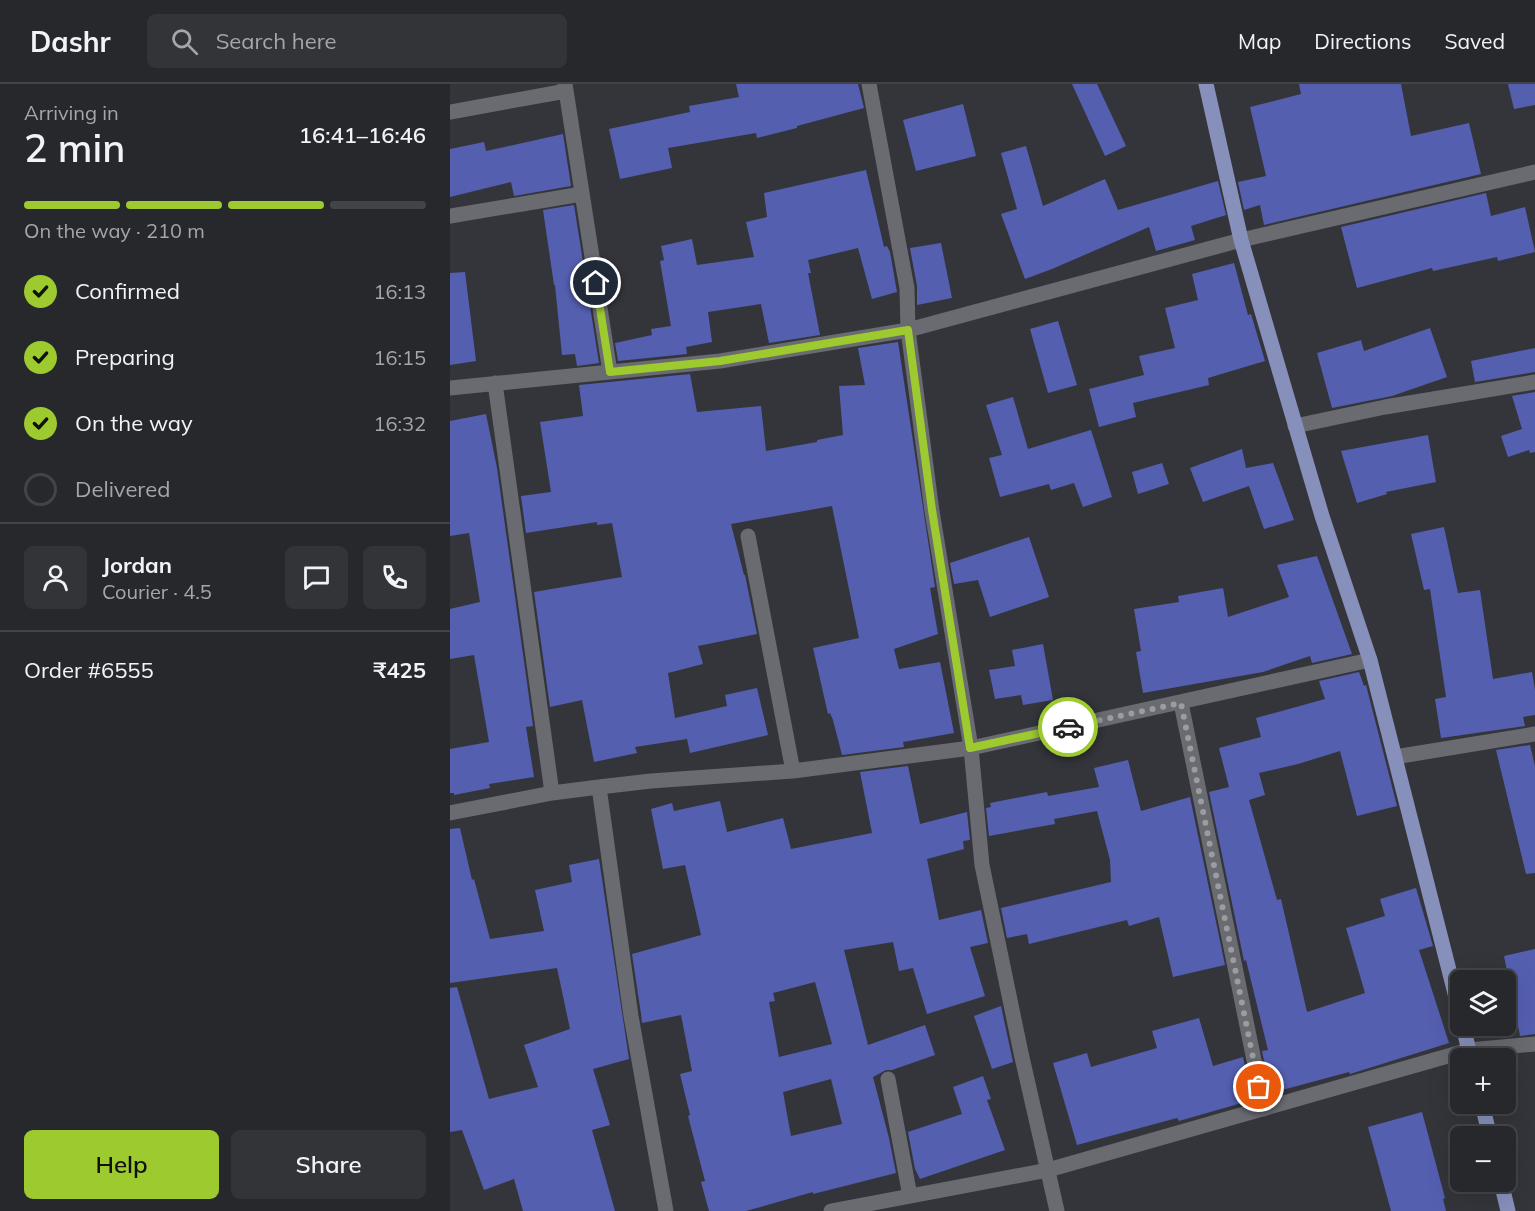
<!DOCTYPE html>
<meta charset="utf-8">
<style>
body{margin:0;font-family:Mulish,sans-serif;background:#333438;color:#f1f3f6;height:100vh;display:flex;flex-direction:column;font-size:22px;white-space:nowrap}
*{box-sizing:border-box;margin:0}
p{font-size:20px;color:#a4a6a9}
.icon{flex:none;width:33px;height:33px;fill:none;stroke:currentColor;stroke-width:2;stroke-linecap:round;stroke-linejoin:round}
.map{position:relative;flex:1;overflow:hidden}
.side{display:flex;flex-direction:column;background:#27282c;width:450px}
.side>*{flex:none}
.controls{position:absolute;left:1000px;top:886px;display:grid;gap:12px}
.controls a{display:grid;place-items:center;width:66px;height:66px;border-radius:9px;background:#27282c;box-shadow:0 6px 24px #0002,0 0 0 2px #434448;font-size:30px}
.pin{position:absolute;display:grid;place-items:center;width:51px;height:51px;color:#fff;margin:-26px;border:3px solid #fff;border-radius:50%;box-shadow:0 2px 6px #0007}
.courier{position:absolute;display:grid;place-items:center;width:60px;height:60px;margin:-30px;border:4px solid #9dca2f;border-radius:50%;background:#fff;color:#222;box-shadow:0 2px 8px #0007}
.overview em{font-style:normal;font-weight:600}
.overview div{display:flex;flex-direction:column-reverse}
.overview{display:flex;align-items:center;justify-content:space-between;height:102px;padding:0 24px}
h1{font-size:39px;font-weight:600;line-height:45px}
.bar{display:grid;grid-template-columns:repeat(4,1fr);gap:9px 6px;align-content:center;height:72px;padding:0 24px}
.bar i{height:8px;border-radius:4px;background:#434448}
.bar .active{background:#9dca2f}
.bar p{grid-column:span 4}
.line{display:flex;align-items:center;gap:15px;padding:0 24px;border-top:2px solid #434448}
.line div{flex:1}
.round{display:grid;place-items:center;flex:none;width:63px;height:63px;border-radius:9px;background:#333438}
ol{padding:0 24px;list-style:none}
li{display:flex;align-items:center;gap:18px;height:66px}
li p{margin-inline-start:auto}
li .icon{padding:6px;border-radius:50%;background:#9dca2f;color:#111;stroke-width:4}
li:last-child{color:#a4a6a9}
li i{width:33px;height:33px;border:3px solid #434448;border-radius:50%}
.primary-button{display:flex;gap:12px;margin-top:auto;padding:12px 24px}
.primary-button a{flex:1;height:69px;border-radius:9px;background:#9dca2f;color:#111;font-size:24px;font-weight:600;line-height:69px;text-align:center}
.primary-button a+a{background:#333438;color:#f1f3f6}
header{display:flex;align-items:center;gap:36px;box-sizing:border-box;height:84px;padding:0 30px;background:#27282c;border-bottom:2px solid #434448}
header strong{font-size:28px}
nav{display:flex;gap:33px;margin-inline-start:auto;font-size:21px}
.search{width:420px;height:54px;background:#333438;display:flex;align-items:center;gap:15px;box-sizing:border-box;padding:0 21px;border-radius:9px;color:#a4a6a9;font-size:22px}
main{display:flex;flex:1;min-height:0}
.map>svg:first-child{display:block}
.building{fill:#545fb0;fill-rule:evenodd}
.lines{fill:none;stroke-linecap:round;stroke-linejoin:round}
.minor{stroke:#696b71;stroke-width:15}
.major{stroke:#8790ba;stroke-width:15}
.done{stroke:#9b9ca0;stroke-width:6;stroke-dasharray:0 10.8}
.route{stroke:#9dca2f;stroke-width:8}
</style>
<header>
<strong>Dashr</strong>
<div class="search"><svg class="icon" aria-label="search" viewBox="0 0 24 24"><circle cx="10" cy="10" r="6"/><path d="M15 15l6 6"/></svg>Search here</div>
<nav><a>Map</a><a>Directions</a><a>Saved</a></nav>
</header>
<main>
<section class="side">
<div class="overview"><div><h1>2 min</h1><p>Arriving in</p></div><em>16:41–16:46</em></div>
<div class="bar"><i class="active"></i><i class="active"></i><i class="active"></i><i></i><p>On the way · 210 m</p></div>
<ol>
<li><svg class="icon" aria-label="check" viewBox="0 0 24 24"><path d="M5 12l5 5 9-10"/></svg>Confirmed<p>16:13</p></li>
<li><svg class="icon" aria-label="check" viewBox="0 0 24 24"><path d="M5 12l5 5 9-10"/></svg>Preparing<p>16:15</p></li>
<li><svg class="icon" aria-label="check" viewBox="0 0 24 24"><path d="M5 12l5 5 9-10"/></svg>On the way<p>16:32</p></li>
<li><i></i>Delivered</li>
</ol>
<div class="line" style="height:108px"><a class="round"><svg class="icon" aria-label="person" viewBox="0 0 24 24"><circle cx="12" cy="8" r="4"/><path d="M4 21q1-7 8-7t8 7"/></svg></a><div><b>Jordan</b><p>Courier · 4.5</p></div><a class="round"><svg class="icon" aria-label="chat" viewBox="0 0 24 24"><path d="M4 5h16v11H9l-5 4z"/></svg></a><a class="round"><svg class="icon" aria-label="phone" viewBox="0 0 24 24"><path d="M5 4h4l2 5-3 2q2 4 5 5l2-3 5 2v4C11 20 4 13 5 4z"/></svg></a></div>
<div class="line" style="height:78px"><div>Order #6555</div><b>₹425</b></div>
<div class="primary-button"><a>Help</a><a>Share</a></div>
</section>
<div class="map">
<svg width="1085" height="1127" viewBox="0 0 1085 1127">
<rect width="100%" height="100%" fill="#34353b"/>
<path class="building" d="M 286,0 L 408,0 L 414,24 L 347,42 L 347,44 L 307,54 L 306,49 L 218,64 L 222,84 L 170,95 L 159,45 L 240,28 L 239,22 L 289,13 Z
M 622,0 L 647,0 L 676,62 L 655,72 Z
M 849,0 L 951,0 L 961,52 L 1019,39 L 1031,90 L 814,141 L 810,121 L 794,126 L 788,98 L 816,92 L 800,23 L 851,10 Z
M 1058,0 L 1085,0 L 1085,21 L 1064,25 Z
M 513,20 L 526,72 L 466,87 L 453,36 Z
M 113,50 L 121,102 L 64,112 L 61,98 L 0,113 L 0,65 L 34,58 L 36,67 Z
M 576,62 L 593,122 L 655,95 L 668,126 L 768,97 L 776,131 L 741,142 L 745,156 L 706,167 L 699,143 L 602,185 L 575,195 L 551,130 L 567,125 L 551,69 Z
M 416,86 L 434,163 L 437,162 L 440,168 L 447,208 L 422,215 L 408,164 L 358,176 L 361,189 L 358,189 L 370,251 L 319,259 L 311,220 L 258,228 L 262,258 L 236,263 L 237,270 L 168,277 L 165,259 L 202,251 L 201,245 L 221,242 L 210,177 L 214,176 L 211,162 L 242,155 L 247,181 L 304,173 L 296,138 L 317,133 L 314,109 Z
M 1036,109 L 1041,132 L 1075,123 L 1085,168 L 1048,177 L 1047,173 L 983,187 L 982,184 L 907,204 L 891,143 Z
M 124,121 L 149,279 L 127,282 L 125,270 L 112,271 L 105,201 L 104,201 L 93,126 Z
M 491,159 L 502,214 L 467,221 L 467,202 L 460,164 Z
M 784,179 L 798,231 L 801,230 L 815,277 L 758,294 L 759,301 L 683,319 L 686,333 L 649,343 L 639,305 L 694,291 L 689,272 L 725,264 L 715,224 L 748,216 L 742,190 Z
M 15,188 L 26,277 L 0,281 L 0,189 Z
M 608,237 L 627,301 L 598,309 L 580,245 Z
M 980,244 L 997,293 L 942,312 L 882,324 L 867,269 L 911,256 L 914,267 Z
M 448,258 L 485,503 L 480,504 L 488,550 L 444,565 L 449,585 L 490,578 L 504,649 L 453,658 L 454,663 L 392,671 L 383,636 L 380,629 L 378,630 L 363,564 L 409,554 L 382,422 L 281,440 L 294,491 L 295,491 L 307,550 L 248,562 L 253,580 L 218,589 L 225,634 L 277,622 L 275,611 L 307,604 L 318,651 L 240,669 L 237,655 L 185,663 L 187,669 L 144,678 L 132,616 L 100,623 L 84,508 L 172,493 L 162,439 L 147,441 L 147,438 L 76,449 L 71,412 L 101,408 L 90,338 L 133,332 L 129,301 L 240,290 L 247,328 L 311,322 L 316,367 L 367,358 L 367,356 L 393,351 L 389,302 L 415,301 L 408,264 Z
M 1085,264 L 1085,288 L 1025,298 L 1021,277 Z
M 1085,308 L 1085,368 L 1080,369 L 1079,366 L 1058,373 L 1051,352 L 1072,345 L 1062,312 Z
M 563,313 L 578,365 L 641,346 L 662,413 L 633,423 L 624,399 L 601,406 L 599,400 L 550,413 L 539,374 L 552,371 L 536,321 Z
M 36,330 L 47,384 L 83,642 L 76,643 L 84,693 L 39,700 L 40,704 L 4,711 L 4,709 L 0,709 L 0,665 L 39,658 L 24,571 L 0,575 L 0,525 L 30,518 L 19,449 L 0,452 L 0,337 Z
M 978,351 L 986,398 L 936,408 L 937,410 L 907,419 L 891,367 Z
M 792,365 L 796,384 L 823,379 L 844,436 L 814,445 L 799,402 L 753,418 L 740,384 Z
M 712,379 L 719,400 L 688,410 L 682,388 Z
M 994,443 L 1008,509 L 1030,506 L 1043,595 L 1082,588 L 1085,606 L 1085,631 L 1073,633 L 1075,642 L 991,654 L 985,615 L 996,613 L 980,505 L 974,506 L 961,450 Z
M 579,453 L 599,513 L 540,533 L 528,496 L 504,500 L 500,479 Z
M 867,472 L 902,570 L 862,579 L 860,572 L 813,588 L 693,609 L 686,568 L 691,567 L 684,525 L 729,518 L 728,512 L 773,504 L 778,533 L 839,513 L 827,481 Z
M 593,560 L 603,616 L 573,621 L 571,611 L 545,615 L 539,586 L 565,582 L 562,566 Z
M 909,588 L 914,602 L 916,601 L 947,722 L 907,732 L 890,667 L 848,680 L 809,689 L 815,711 L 799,716 L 827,816 L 831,815 L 857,928 L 915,909 L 896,844 L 935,832 L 930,815 L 966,804 L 983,862 L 969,866 L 999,959 L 900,990 L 899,988 L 821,1009 L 812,967 L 818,966 L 796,876 L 794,877 L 759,708 L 779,703 L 769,664 L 811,653 L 806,634 L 875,615 L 869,597 Z
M 1080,661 L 1085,682 L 1085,789 L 1076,790 L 1046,666 Z
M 678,676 L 691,727 L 740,713 L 775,881 L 723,893 L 709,833 L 679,842 L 677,836 L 579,860 L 577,850 L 557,854 L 551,824 L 661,798 L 660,776 L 647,727 L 604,735 L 605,740 L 539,752 L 536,724 L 541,723 L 540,719 L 597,708 L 598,712 L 649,703 L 644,684 Z
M 458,682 L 470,740 L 517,728 L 520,756 L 513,757 L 514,765 L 477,775 L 489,836 L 531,826 L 538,859 L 520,863 L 535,912 L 477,930 L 463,884 L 449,887 L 443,858 L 394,866 L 418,961 L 475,941 L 485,971 L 442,986 L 436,986 L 423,993 L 439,1054 L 446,1089 L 363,1110 L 363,1108 L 296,1127 L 259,1127 L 251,1098 L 255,1097 L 238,1032 L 240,1031 L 230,990 L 242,987 L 231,931 L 192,939 L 191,930 L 182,870 L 251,851 L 235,781 L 213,785 L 201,725 L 222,719 L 224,727 L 270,717 L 277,748 L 333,734 L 341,765 L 422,749 L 410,688 ZM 365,898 L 382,960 L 329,973 L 319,918 L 325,917 L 323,909 ZM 381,995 L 392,1040 L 341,1052 L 333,1008 Z
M 10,744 L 22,796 L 24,795 L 40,855 L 94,847 L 85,806 L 122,798 L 119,781 L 149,775 L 179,975 L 143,985 L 160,1041 L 142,1046 L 165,1127 L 73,1127 L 64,1095 L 34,1106 L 12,1046 L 0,1048 L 0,904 L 7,903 L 39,1015 L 88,1003 L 74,961 L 120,945 L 107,884 L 0,899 L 0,745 Z
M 1085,865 L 1085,950 L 1070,952 L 1054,872 Z
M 551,922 L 563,978 L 542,985 L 524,932 Z
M 749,934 L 763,982 L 793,973 L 802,1016 L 729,1037 L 727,1034 L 627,1061 L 603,979 L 637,969 L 641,983 L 707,964 L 702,947 Z
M 533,992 L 541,1015 L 537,1016 L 555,1066 L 470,1095 L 465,1085 L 458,1048 L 512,1030 L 503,1003 Z
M 972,1028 L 995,1114 L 993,1115 L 996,1127 L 941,1127 L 918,1043 Z"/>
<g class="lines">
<path class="minor" d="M 115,0 L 160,288
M 0,28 L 116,7
M 0,132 L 132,110
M 45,299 L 102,709
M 0,304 L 270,277 L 458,246 L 791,156 L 1085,88
M 845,342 L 935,323 L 1085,298
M 298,452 L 343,687
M 731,619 L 814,1025
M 945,673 L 1085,650
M 149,703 L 181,932 L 216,1127
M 0,729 L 102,709 L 149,703 L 201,697 L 343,687 L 521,664 L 482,427 L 458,246 L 457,204 L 419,0
M 438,995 L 460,1112
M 381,1127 L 598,1086 L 1019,966 L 1085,960
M 607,1127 L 571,969 L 532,781 L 521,664 L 920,576"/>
<path class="major" d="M 756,0 L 791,156 L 872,432 L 920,576 L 1011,933
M 1013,942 L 1021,975
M 1032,1020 L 1040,1053
M 1051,1098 L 1058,1127"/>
</g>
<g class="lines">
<path class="done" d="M 618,643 L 731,619 L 809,1003"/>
<path class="route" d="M 146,199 L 160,288 L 270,277 L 458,246 L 482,426 L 520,664 L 618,643"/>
</g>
</svg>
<div class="controls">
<a><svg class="icon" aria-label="layers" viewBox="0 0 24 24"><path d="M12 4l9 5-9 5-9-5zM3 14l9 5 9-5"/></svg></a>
<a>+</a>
<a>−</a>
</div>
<div class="pin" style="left:809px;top:1003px;background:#ea580c"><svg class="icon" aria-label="bag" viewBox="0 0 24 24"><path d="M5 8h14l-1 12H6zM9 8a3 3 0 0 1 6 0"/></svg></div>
<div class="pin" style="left:146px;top:199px;background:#1f2937"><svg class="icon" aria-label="home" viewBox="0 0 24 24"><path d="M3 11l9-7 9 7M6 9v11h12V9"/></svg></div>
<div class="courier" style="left:618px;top:643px"><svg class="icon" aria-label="car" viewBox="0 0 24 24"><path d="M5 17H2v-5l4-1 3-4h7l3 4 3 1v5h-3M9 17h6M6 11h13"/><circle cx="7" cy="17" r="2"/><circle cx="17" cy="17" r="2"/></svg></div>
</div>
</main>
